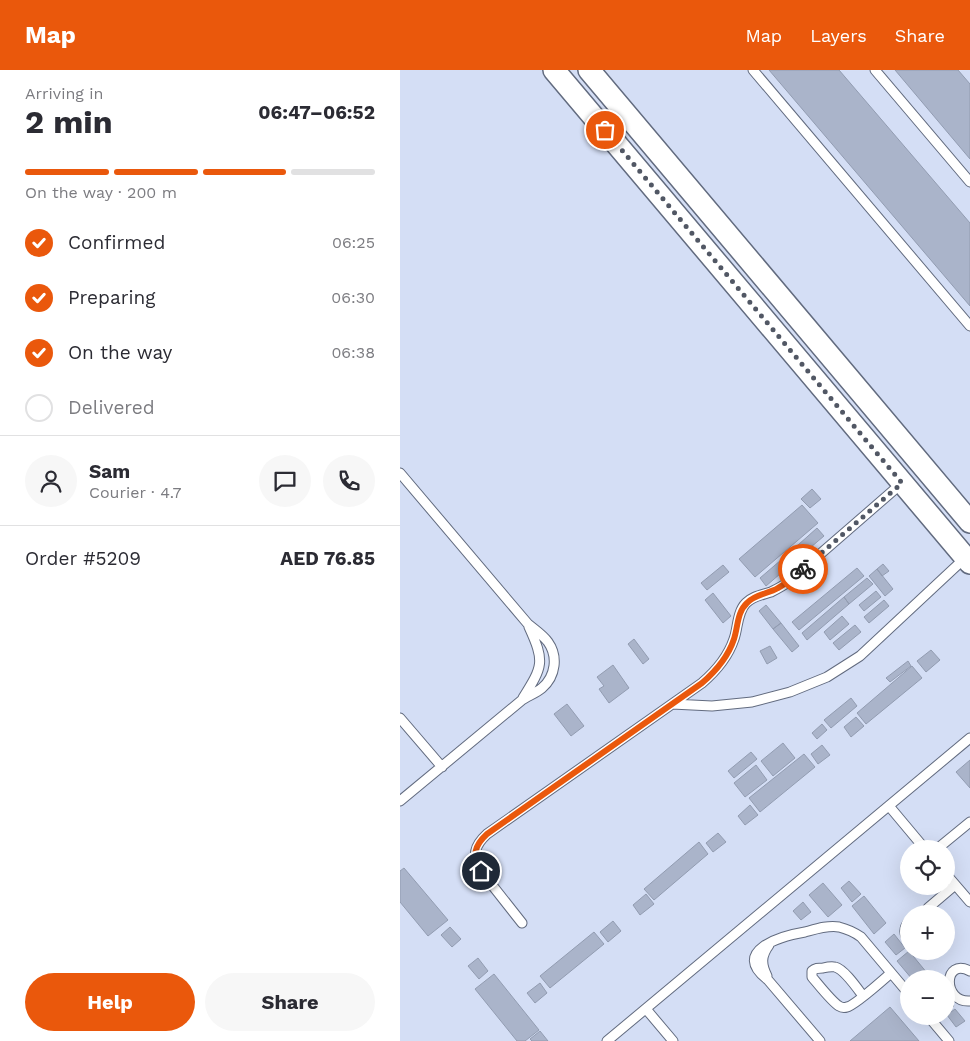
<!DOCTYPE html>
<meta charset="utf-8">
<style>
body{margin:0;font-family:"Work Sans",sans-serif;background:#f7f7f7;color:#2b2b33;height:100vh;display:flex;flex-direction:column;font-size:19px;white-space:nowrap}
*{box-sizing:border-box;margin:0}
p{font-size:16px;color:#7c7c81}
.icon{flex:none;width:28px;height:28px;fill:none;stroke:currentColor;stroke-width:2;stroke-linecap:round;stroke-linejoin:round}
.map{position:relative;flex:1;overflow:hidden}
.details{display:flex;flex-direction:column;background:#fff;width:400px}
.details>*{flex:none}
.controls{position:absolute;left:500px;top:770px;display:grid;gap:10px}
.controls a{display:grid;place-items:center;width:55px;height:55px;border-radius:50%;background:#fff;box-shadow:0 5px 20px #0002;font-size:25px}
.pin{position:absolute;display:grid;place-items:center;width:42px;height:42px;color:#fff;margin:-21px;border:2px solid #fff;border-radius:50%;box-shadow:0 1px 5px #0007}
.courier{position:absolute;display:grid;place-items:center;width:50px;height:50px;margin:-25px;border:4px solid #ea580c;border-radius:50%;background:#fff;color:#222;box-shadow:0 1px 6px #0007}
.overview em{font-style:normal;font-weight:700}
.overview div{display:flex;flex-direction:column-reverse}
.overview{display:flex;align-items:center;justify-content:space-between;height:85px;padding:0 25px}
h1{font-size:32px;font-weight:700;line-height:38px}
.bar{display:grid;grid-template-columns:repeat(4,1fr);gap:8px 5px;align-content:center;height:60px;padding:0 25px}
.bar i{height:6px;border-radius:4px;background:#e1e1e2}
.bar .current{background:#ea580c}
.bar p{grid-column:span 4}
.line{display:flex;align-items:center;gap:12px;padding:0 25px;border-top:1px solid #e1e1e2}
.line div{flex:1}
.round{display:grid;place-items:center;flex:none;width:52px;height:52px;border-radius:26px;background:#f7f7f7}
ol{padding:0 25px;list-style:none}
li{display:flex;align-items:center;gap:15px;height:55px}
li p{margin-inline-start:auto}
li .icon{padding:5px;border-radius:50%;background:#ea580c;color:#fff;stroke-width:4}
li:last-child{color:#7c7c81}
li i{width:28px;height:28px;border:2px solid #e1e1e2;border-radius:50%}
.action{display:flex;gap:10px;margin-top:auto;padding:10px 25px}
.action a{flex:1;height:58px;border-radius:30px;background:#ea580c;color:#fff;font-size:20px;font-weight:700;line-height:58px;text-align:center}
.action a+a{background:#f7f7f7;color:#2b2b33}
header{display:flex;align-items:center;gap:30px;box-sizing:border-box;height:70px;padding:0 25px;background:#ea580c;color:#fff}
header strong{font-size:24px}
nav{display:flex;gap:28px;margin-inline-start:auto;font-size:18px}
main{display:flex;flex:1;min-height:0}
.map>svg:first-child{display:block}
.building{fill:#aab4ca;stroke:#929cb1}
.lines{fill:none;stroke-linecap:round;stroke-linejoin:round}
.service-casing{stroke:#626b7f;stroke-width:11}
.tertiary-casing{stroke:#626b7f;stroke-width:24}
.service{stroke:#fff;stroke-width:9}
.tertiary{stroke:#fff;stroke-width:21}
.done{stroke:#515764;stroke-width:5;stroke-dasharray:0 9}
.route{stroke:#ea580c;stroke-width:6}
</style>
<header>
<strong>Map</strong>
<nav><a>Map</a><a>Layers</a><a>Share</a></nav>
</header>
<main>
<section class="details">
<div class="overview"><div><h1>2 min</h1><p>Arriving in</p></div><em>06:47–06:52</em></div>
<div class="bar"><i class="current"></i><i class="current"></i><i class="current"></i><i></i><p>On the way · 200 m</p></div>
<ol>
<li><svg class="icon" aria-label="check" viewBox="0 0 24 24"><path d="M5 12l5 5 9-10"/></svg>Confirmed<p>06:25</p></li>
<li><svg class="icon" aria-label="check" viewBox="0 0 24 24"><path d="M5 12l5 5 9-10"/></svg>Preparing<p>06:30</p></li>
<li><svg class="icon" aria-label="check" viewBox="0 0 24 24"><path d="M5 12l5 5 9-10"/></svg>On the way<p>06:38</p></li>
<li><i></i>Delivered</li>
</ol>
<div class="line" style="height:90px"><a class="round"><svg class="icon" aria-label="person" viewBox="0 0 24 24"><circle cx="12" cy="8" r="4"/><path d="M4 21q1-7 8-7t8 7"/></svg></a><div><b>Sam</b><p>Courier · 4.7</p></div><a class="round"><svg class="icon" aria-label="chat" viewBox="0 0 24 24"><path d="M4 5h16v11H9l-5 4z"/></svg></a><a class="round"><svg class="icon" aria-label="phone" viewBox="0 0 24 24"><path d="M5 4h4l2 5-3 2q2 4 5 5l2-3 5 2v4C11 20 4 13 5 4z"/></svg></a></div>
<div class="line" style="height:65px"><div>Order #5209</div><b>AED 76.85</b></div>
<div class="action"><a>Help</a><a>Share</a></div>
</section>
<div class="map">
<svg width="570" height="971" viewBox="0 0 570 971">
<rect width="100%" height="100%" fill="#d4def5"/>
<path class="building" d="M 369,0 L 439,0 L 570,153 L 570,236 Z
M 495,0 L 558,0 L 570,14 L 570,89 Z
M 412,419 L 421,429 L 410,438 L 401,429 Z
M 402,435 L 418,453 L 355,507 L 339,489 Z
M 417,458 L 424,466 L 404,483 L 398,475 Z
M 388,484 L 395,491 L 366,516 L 360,508 Z
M 483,494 L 489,501 L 482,506 L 477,499 Z
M 323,495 L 329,502 L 307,520 L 301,513 Z
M 457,498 L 464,506 L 399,560 L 392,552 Z
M 477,499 L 493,519 L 485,526 L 469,506 Z
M 467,508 L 473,514 L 449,534 L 444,527 Z
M 476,521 L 481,527 L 464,541 L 459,535 Z
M 313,523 L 331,546 L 323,553 L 305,530 Z
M 444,527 L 449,534 L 407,570 L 402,563 Z
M 484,530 L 489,536 L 469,553 L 464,547 Z
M 366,535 L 381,553 L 373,559 L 359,541 Z
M 442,546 L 449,554 L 430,570 L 424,562 Z
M 381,553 L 399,576 L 392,582 L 373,559 Z
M 455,555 L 461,562 L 439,580 L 433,573 Z
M 234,569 L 249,589 L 243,594 L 228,574 Z
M 370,576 L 377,588 L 367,594 L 360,581 Z
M 531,580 L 540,590 L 526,602 L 517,591 Z
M 508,591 L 511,596 L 490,612 L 486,608 Z
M 213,595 L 229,618 L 209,633 L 199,619 L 204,616 L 197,607 Z
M 512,596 L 522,608 L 466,654 L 457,643 Z
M 451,628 L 457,636 L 431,658 L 424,650 Z
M 167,634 L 184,656 L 171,666 L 154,644 Z
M 456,647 L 464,656 L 451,667 L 444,657 Z
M 422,654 L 427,660 L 417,669 L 412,663 Z
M 383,673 L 395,688 L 373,706 L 361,691 Z
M 422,675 L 430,685 L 418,694 L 411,684 Z
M 351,682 L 357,689 L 334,708 L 328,701 Z
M 404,684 L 415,697 L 360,742 L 349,728 Z
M 570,690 L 570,718 L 556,702 Z
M 356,695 L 367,710 L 345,727 L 334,713 Z
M 350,735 L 358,745 L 345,755 L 338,746 Z
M 318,763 L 326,772 L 313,782 L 306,773 Z
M 299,772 L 308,784 L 254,830 L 244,819 Z
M 4,798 L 48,850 L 28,866 L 0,832 L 0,801 Z
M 449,811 L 461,824 L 452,832 L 441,818 Z
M 423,813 L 442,835 L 428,847 L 409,825 Z
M 246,824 L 254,834 L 240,845 L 233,835 Z
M 464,826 L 486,853 L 474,864 L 452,836 Z
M 403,832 L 411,842 L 401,850 L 393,841 Z
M 213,851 L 221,861 L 208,872 L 200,862 Z
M 50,857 L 61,869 L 52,877 L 41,865 Z
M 194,862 L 204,874 L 150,918 L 140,906 Z
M 494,864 L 505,878 L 496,885 L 485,872 Z
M 509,881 L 532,909 L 512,909 L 497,891 Z
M 78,888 L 88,901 L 79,909 L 68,896 Z
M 94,904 L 139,960 L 125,971 L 117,971 L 75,919 Z
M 140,913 L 147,923 L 135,933 L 127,923 Z
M 546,926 L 554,936 L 546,943 Z
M 490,937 L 519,971 L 450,971 Z
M 555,939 L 565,951 L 556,957 L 547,945 Z
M 140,961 L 148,971 L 132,971 L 130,969 Z"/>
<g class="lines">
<g class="service-casing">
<path id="service" d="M 353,0 L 570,256
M 475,0 L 570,112
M 0,403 L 128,554 C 134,559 143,565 148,572 C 158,586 156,606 142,618 C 136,623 128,626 122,630 L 0,731
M 123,628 C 143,596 145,592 129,557
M 272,634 L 312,636 L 352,632 L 390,622 L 427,607 L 460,586 L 565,488
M 0,648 L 42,697
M 489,736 L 525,779
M 537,779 L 570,752
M 546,804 L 570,832
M 523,844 L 528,838 L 555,815
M 509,852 C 503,858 504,865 509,871
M 122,853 L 81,801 C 72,785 74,776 87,764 L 302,613 C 316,601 328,587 334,569 C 338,558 337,542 346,533 C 353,526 362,525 371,522 C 377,519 383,516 388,512 L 502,413
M 570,901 C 543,887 542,933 570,931
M 367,906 C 361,894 361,886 369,875
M 463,926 C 457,918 444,899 435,897 C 431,896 427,897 423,898 C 418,898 415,898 412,901 L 412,907 C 418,914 432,932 439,936 C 442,938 444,938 447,937 C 454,936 483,910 491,903
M 246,939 L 273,971
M 528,946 L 549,971
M 207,971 L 570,668
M 420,971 L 368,910 C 330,881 381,866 405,862 C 416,859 428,855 439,857 C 447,859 454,862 461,867 L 509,924"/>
</g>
<g class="tertiary-casing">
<path id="tertiary" d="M 154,0 L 570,493
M 189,0 L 570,452"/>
</g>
<use href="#service" class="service"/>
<use href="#tertiary" class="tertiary"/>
</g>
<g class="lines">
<path class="done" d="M 205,60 L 502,413 L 403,499"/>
<path class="route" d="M 81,801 C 72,785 74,776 87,764 L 302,613 C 316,601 328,587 334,569 C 338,557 337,542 347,533 C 355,524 368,524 378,518 C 388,513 395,505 403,499"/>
</g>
</svg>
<div class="controls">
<a><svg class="icon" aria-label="locate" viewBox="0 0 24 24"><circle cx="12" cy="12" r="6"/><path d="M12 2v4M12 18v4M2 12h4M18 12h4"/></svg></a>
<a>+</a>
<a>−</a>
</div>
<div class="pin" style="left:205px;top:60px;background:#ea580c"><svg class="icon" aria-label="bag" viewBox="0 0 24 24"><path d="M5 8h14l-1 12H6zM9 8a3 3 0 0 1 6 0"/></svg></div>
<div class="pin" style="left:81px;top:801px;background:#1f2937"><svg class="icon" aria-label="home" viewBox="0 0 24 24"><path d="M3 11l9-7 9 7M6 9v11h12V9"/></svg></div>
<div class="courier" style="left:403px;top:499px"><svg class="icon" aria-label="bike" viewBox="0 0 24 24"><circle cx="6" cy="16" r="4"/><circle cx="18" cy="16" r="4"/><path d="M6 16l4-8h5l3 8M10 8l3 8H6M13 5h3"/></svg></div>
</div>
</main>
